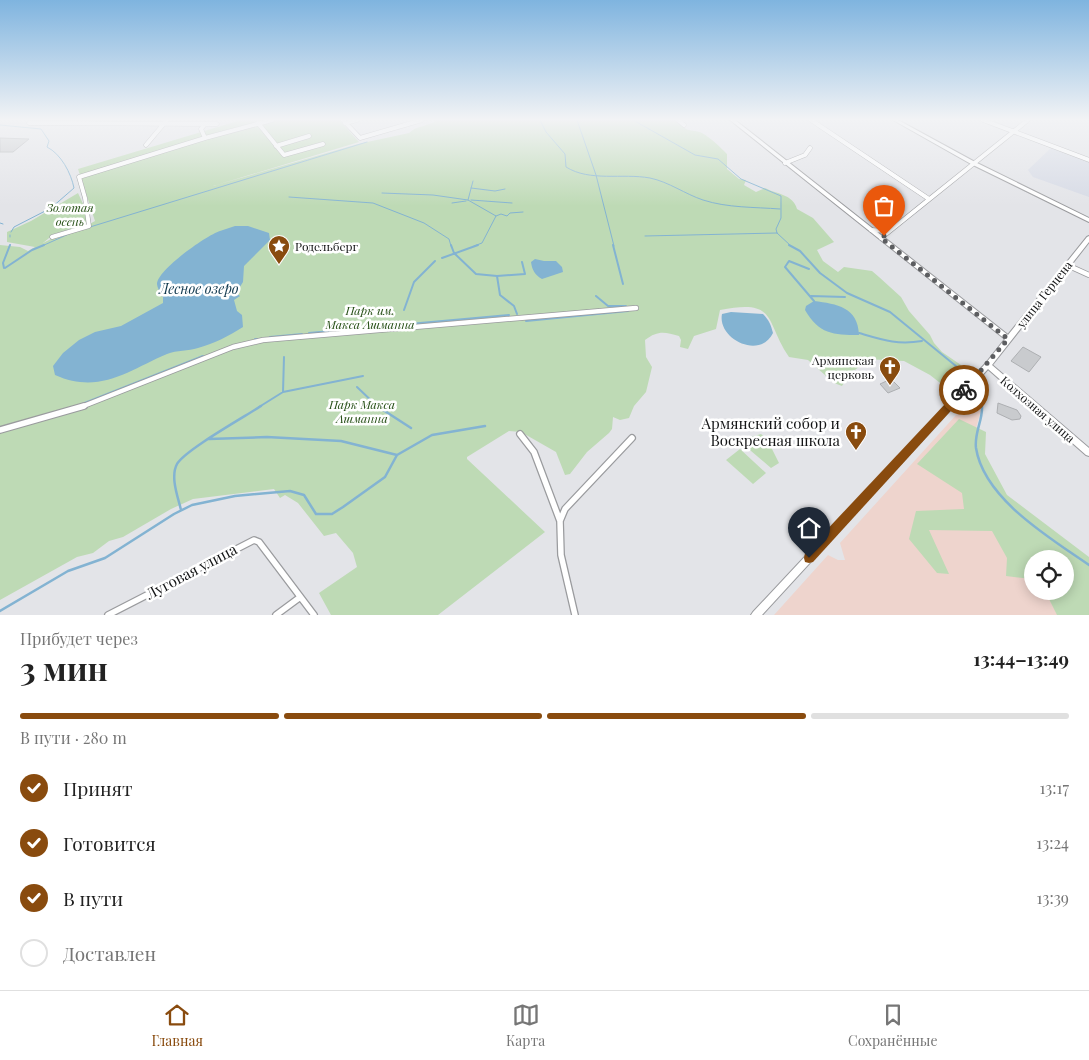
<!DOCTYPE html>
<html lang="ru">
<meta charset="utf-8">
<style>
body{margin:0;font-family:"Playfair Display",serif;background:#f2f2f2;color:#222;height:100vh;display:flex;flex-direction:column;font-size:19px;white-space:nowrap}
*{box-sizing:border-box;margin:0}
p{font-size:16px;color:#767676}
.icon{flex:none;width:28px;height:28px;fill:none;stroke:currentColor;stroke-width:2;stroke-linecap:round;stroke-linejoin:round}
.map{position:relative;height:615px;overflow:hidden}
.drawer{display:flex;flex-direction:column;background:#fff;flex:1}
.drawer>*{flex:none}
.tools{position:absolute;left:1024px;top:550px;display:grid;gap:10px}
.tools a{display:grid;place-items:center;width:50px;height:50px;border-radius:50%;background:#fff;box-shadow:0 2px 12px #0003;font-size:25px}
.pin{position:absolute;display:grid;place-items:center;width:42px;height:42px;color:#fff;margin:-51px -21px;border-radius:50% 50% 50% 0;rotate:-45deg;box-shadow:0 0 5px #0007}
.pin .icon{rotate:45deg}
.courier{position:absolute;display:grid;place-items:center;width:50px;height:50px;margin:-25px;border:4px solid #894b0e;border-radius:50%;background:#fff;color:#222;box-shadow:0 1px 6px #0007}
.headline em{font-style:normal;font-weight:700}
.headline div{display:flex;flex-direction:column-reverse}
.headline{display:flex;align-items:center;justify-content:space-between;height:85px;padding:0 20px}
h1{font-size:32px;font-weight:700;line-height:38px}
.bar{display:grid;grid-template-columns:repeat(4,1fr);gap:8px 5px;align-content:center;height:60px;padding:0 20px}
.bar i{height:6px;border-radius:4px;background:#e0e0e0}
.bar .current{background:#894b0e}
.bar p{grid-column:span 4}
ol{padding:0 20px;list-style:none}
li{display:flex;align-items:center;gap:15px;height:55px}
li p{margin-inline-start:auto}
li .icon{padding:5px;border-radius:50%;background:#894b0e;color:#fff;stroke-width:4}
li:last-child{color:#767676}
li i{width:28px;height:28px;border:2px solid #e0e0e0;border-radius:50%}
.tab-bar{display:flex;justify-content:space-around;align-items:center;height:70px;border-top:1px solid #e0e0e0;background:#fff;font-size:14px;color:#767676}
.tab-bar a{display:grid;justify-items:center;gap:2px}
.tab-bar .current{color:#894b0e}
.map>svg:first-child{display:block}
.built{fill:#d6dae5}
.industrial{fill:#eed4cd;fill-rule:evenodd}
.green{fill:#bedab5}
.water{fill:#83b3d2}
.lines{fill:none;stroke-linecap:round;stroke-linejoin:round}
.stream-far2{stroke:#83b3d2;stroke-width:1}
.stream-far1{stroke:#83b3d2;stroke-width:2}
.stream{stroke:#83b3d2;stroke-width:2.5}
.building{fill:#c9cbce;stroke:#adafb2}
.street-far2-casing{stroke:#9a9b9e;stroke-width:5}
.street-far1-casing{stroke:#9a9b9e;stroke-width:6}
.street-casing{stroke:#9a9b9e;stroke-width:8}
.secondary-casing{stroke:#9a9b9e;stroke-width:2}
.street-far2{stroke:#fff;stroke-width:4}
.street-far1{stroke:#fff;stroke-width:4.5}
.street{stroke:#fff;stroke-width:5.5}
.secondary{fill:#fff;fill-rule:evenodd}
.route{fill:#894b0e}
.done{stroke:#5c5d60;stroke-width:5;stroke-dasharray:0 9}
.labels{text-anchor:middle;dominant-baseline:central;stroke-width:5;stroke-linejoin:round;paint-order:stroke}
.park-label{font-size:12px;font-style:italic;fill:#275017;stroke:#fff}
.poi-label{font-size:12px;fill:#141516;stroke:#fff;text-anchor:start}
.street-label{font-size:12px;fill:#141516;stroke:#fff}
.water-label{font-size:14px;font-style:italic;fill:#10384e;stroke:#fff}
.near-poi-label{font-size:15px;fill:#141516;stroke:#fff;text-anchor:end}
.near-street-label{font-size:15px;fill:#141516;stroke:#fff}
</style>
<div class="map">
<svg width="1089" height="615" viewBox="0 0 1089 615">
<rect width="100%" height="100%" fill="#e3e4e8"/>
<path class="built" d="M 1051,148 L 1089,162 L 1089,197 L 1033,177 L 1028,170 Z"/>
<path class="industrial" d="M 976,393 L 982,407 L 972,442 L 982,475 L 1089,569 L 1089,615 L 774,615 L 828,555 L 838,560 L 845,560 L 840,543 ZM 1032,559 L 1065,559 L 1065,591 L 1032,591 Z"/>
<path class="green" d="M 241,120 L 339,120 L 359,142 L 213,186 L 358,144 L 409,133 C 417,125 428,127 437,120 L 681,120 L 686,125 L 683,127 C 689,132 696,130 702,133 C 711,138 720,147 727,154 L 727,169 L 739,179 L 746,180 L 744,185 L 756,192 L 765,188 C 776,194 793,194 797,209 L 813,218 L 834,242 L 817,250 L 823,261 L 838,272 L 844,267 L 872,271 L 879,277 L 901,297 L 909,311 L 930,335 L 934,343 L 942,352 L 961,365 C 957,373 958,381 954,389 L 949,390 L 930,375 L 904,361 L 865,359 L 866,361 L 855,370 L 846,372 L 843,376 L 845,381 L 842,386 L 834,383 L 808,360 L 789,357 C 764,320 778,299 720,310 L 716,329 L 694,336 L 688,349 L 680,347 L 681,340 L 679,336 C 665,332 658,330 645,340 L 646,357 L 652,367 L 646,392 L 634,406 L 629,418 L 620,420 L 613,417 L 612,429 L 609,433 L 587,452 L 570,474 L 565,475 L 556,452 L 521,432 L 509,431 L 467,457 L 467,459 L 545,532 L 438,615 L 331,615 L 319,593 L 357,567 L 353,553 L 336,533 L 324,536 L 298,503 L 285,495 L 280,498 L 274,489 L 193,499 L 171,509 L 123,537 L 109,541 L 93,553 L 77,557 L 0,600 L 0,245 L 20,247 L 28,251 L 35,247 L 7,242 L 7,232 L 31,221 L 78,193 L 85,208 L 88,224 L 54,234 L 43,243 L 61,234 L 86,226 L 95,221 L 78,169 Z
M 959,419 L 986,432 L 985,454 L 1007,495 L 1089,557 L 1089,615 L 1057,615 L 1045,591 L 1065,591 L 1065,559 L 1032,559 L 1032,579 L 1006,576 L 1007,558 L 992,531 L 929,530 L 949,574 L 937,573 L 909,539 L 916,511 L 964,509 L 962,493 L 917,464 Z
M 761,434 L 767,439 L 779,463 L 771,468 L 744,445 L 751,437 Z
M 740,449 L 766,473 L 753,484 L 726,460 Z"/>
<path class="water" d="M 235,226 L 248,226 L 269,233 L 270,240 L 244,266 L 243,282 L 236,293 L 240,296 L 234,300 L 237,311 L 242,315 L 243,327 C 229,336 213,344 198,348 C 188,351 177,350 167,354 C 129,370 100,395 55,375 L 53,366 L 63,353 L 79,340 L 95,332 L 121,326 L 163,303 L 163,297 L 160,295 C 160,291 157,287 157,284 C 157,270 207,235 220,231 C 225,229 230,228 235,226 Z
M 535,259 L 544,261 L 556,261 L 562,267 L 563,272 L 542,279 C 535,275 532,270 531,262 Z
M 814,301 C 837,304 858,307 859,335 C 833,335 819,334 805,310 L 806,306 Z
M 731,312 L 763,314 C 769,320 771,325 773,333 C 760,360 717,339 722,314 Z"/>
<g class="lines">
<path class="stream-far2" d="M 540,120 L 546,132 L 565,154 L 566,167 C 590,182 622,173 650,178 C 669,182 685,194 703,200 C 728,208 754,207 780,209
M 577,120 L 596,175 L 614,246
M 633,120 L 695,155 L 718,159 L 741,179 L 781,196 L 781,218 L 776,229 L 777,233
M 0,125 L 41,129 L 49,141 L 47,147 C 61,154 71,173 74,188 L 51,208 L 14,227 L 11,232
M 471,188 L 495,191 L 505,189
M 382,193 L 433,195 L 468,200 L 496,216 L 482,243 L 474,246
M 289,197 L 373,203 L 424,223 L 449,239 L 451,246
M 468,200 L 473,181
M 471,200 L 512,203
M 452,203 L 466,201
M 496,216 L 501,214 L 507,216 L 510,213 L 523,212
M 0,223 L 3,224
M 90,227 L 367,142
M 777,233 L 791,246
M 10,235 L 10,237
M 645,236 L 777,233
M 42,246 L 71,233"/>
<path class="stream-far1" d="M 451,245 L 454,253 L 476,274 L 497,276 L 500,295 L 514,306 L 517,314
M 613,245 L 623,284
M 789,245 L 800,251 L 820,273 L 847,293 L 890,312 L 962,371
M 442,258 L 478,245
M 4,268 L 3,263 L 10,245
M 5,268 L 32,250 L 44,245
M 809,269 L 789,261 L 785,267 L 814,301
M 497,276 L 525,274 L 522,262
M 811,296 L 845,297
M 404,310 L 414,282 L 435,261
M 526,321 L 628,311 L 626,306 L 608,306 L 596,296
M 309,333 L 509,315
M 859,333 C 883,340 897,345 922,341
M 270,337 L 302,334
M 255,339 L 260,339
M 357,387 L 378,407
M 283,392 L 284,357
M 976,393 L 980,398 L 982,407
M 82,404 L 203,356
M 259,407 L 283,392 L 363,376"/>
<path class="stream" d="M 377,406 L 411,428
M 982,406 C 983,420 974,433 976,448 C 984,499 1050,538 1089,565
M 209,439 L 267,437 L 341,441 L 397,455
M 181,510 C 178,497 170,477 177,464 C 185,450 244,417 261,406
M 0,611 L 68,571 L 105,558 L 174,514 L 192,505 L 235,496 L 290,491 L 304,495 L 316,514 L 332,514 L 343,507 L 385,477 L 397,455 L 432,435 L 485,426"/>
</g>
<path class="building" d="M 0,138 L 29,139 L 13,152 L 0,152 Z
M 1023,347 L 1041,357 L 1029,372 L 1011,361 Z
M 891,379 L 900,388 L 888,393 L 880,384 Z
M 998,403 L 1017,410 L 1021,416 L 1020,419 L 1012,420 L 997,413 Z"/>
<g class="lines">
<g class="street-far2-casing">
<path id="street-far2" d="M 343,120 L 360,138 L 422,120
M 678,120 L 684,125
M 811,120 L 929,199
M 983,120 L 1089,160
M 29,123 L 217,124
M 258,123 L 284,155 L 323,144
M 345,123 L 357,120
M 205,124 L 201,129 L 205,138
M 146,145 L 167,120
M 276,146 L 309,136
M 785,163 L 805,155 L 810,148
M 871,230 L 888,231
M 52,237 L 89,226 L 85,198 L 79,177 L 205,138 L 272,120
M 881,238 L 1028,120"/>
</g>
<g class="street-far1-casing">
<path id="street-far1" d="M 1067,265 L 1089,275
M 81,407 L 233,347 L 263,340 L 636,308"/>
</g>
<g class="street-casing">
<path id="street" d="M 0,430 L 84,406
M 520,434 L 534,452 L 560,521 L 561,555 L 575,615
M 560,521 L 565,509 L 632,438
M 108,615 L 254,540 L 259,542 L 314,615
M 276,615 L 299,598"/>
</g>
<g class="secondary-casing">
<path id="secondary" d="M 730,120 L 735,120 L 1008,335 L 1087,237 L 1089,236 L 1089,242 L 992,365 L 1089,448 L 1089,456 L 1086,455 L 988,369 L 762,615 L 751,615 L 753,612 L 986,363 L 1005,339 Z
M 893,120 L 898,120 L 975,162 L 1089,218 L 1089,222 L 971,164 Z"/>
</g>
<use href="#street-far2" class="street-far2"/>
<use href="#street-far1" class="street-far1"/>
<use href="#street" class="street"/>
<use href="#secondary" class="secondary"/>
</g>
<linearGradient id="sky" x2="0" y2="1"><stop stop-color="#7fb4df"/><stop offset="0.58" stop-color="#f2f3f5"/><stop offset="1" stop-color="#f2f3f5" stop-opacity="0"/></linearGradient>
<rect width="1089" height="206" fill="url(#sky)"/>
<path class="route" d="M 964,386 L 968,387 L 968,392 L 813,562 L 809,563 L 805,562 L 804,558 L 805,553 L 961,387 Z"/>
<g class="lines">
<path class="done" d="M 884,236 L 881,238 L 1008,339 L 964,390"/>
</g>
<defs>
<g id="sight-pin" transform="scale(1.125)"><path d="M0 17L-7.5 6A9.5 9.5 0 1 1 7.5 6Z" fill="#894b0e" stroke="#fff"/><path d="M0-6L1.8-2.2L6-1.7L2.9 1.2L3.7 5.4L0 3.3L-3.7 5.4L-2.9 1.2L-6-1.7L-1.8-2.2Z" fill="#fff"/></g>
<g id="church-pin" transform="scale(1.125)"><path d="M0 17L-7.5 6A9.5 9.5 0 1 1 7.5 6Z" fill="#894b0e" stroke="#fff"/><path d="M-1.2-6h2.4v3.5h3.3v2.4h-3.3V6h-2.4V-.1h-3.3v-2.4h3.3Z" fill="#fff"/></g>
</defs>
<g fill-rule="evenodd">
<use href="#sight-pin" x="279" y="246"/>
<use href="#church-pin" x="890" y="367"/>
<use href="#church-pin" x="856" y="432"/>
</g>
<g class="labels">
<g class="park-label">
<text x="70" y="207">Золотая<tspan x="70" dy="14">осень</tspan></text>
<text x="370" y="310">Парк им.<tspan x="370" dy="14">Макса Ашманна</tspan></text>
<text x="362" y="404">Парк Макса<tspan x="362" dy="14">Ашманна</tspan></text>
</g>
<g class="poi-label">
<text x="295" y="246">Родельберг</text>
<text x="874" y="360" text-anchor="end">Армянская<tspan x="874" dy="14">церковь</tspan></text>
</g>
<g class="street-label">
<text transform="translate(1044 294) rotate(-52)">улица Герцена</text>
<text transform="translate(1038 409) rotate(41)">Колхозная улица</text>
</g>
<g class="water-label">
<text x="199" y="288">Лесное озеро</text>
</g>
<g class="near-poi-label">
<text x="840" y="423">Армянский собор и<tspan x="840" dy="17">Воскресная школа</tspan></text>
</g>
<g class="near-street-label">
<text transform="translate(191 571) rotate(-28)">Луговая улица</text>
</g>
</g>
</svg>
<div class="tools">
<a><svg class="icon" aria-label="locate" viewBox="0 0 24 24"><circle cx="12" cy="12" r="6"/><path d="M12 2v4M12 18v4M2 12h4M18 12h4"/></svg></a>
</div>
<div class="pin" style="left:884px;top:236px;background:#ea580c"><svg class="icon" aria-label="bag" viewBox="0 0 24 24"><path d="M5 8h14l-1 12H6zM9 8a3 3 0 0 1 6 0"/></svg></div>
<div class="pin" style="left:809px;top:558px;background:#1f2937"><svg class="icon" aria-label="home" viewBox="0 0 24 24"><path d="M3 11l9-7 9 7M6 9v11h12V9"/></svg></div>
<div class="courier" style="left:964px;top:390px"><svg class="icon" aria-label="bike" viewBox="0 0 24 24"><circle cx="6" cy="16" r="4"/><circle cx="18" cy="16" r="4"/><path d="M6 16l4-8h5l3 8M10 8l3 8H6M13 5h3"/></svg></div>
</div>
<section class="drawer">
<div class="headline"><div><h1>3 мин</h1><p>Прибудет через</p></div><em>13:44–13:49</em></div>
<div class="bar"><i class="current"></i><i class="current"></i><i class="current"></i><i></i><p>В пути · 280 m</p></div>
<ol>
<li><svg class="icon" aria-label="check" viewBox="0 0 24 24"><path d="M5 12l5 5 9-10"/></svg>Принят<p>13:17</p></li>
<li><svg class="icon" aria-label="check" viewBox="0 0 24 24"><path d="M5 12l5 5 9-10"/></svg>Готовится<p>13:24</p></li>
<li><svg class="icon" aria-label="check" viewBox="0 0 24 24"><path d="M5 12l5 5 9-10"/></svg>В пути<p>13:39</p></li>
<li><i></i>Доставлен</li>
</ol>
</section>
<nav class="tab-bar">
<a class="current"><svg class="icon" aria-label="home" viewBox="0 0 24 24"><path d="M3 11l9-7 9 7M6 9v11h12V9"/></svg>Главная</a>
<a><svg class="icon" aria-label="map" viewBox="0 0 24 24"><path d="M3 6l6-2 6 2 6-2v14l-6 2-6-2-6 2zM9 4v14M15 6v14"/></svg>Карта</a>
<a><svg class="icon" aria-label="saved" viewBox="0 0 24 24"><path d="M7 4h10v16l-5-4-5 4z"/></svg>Сохранённые</a>
</nav>
